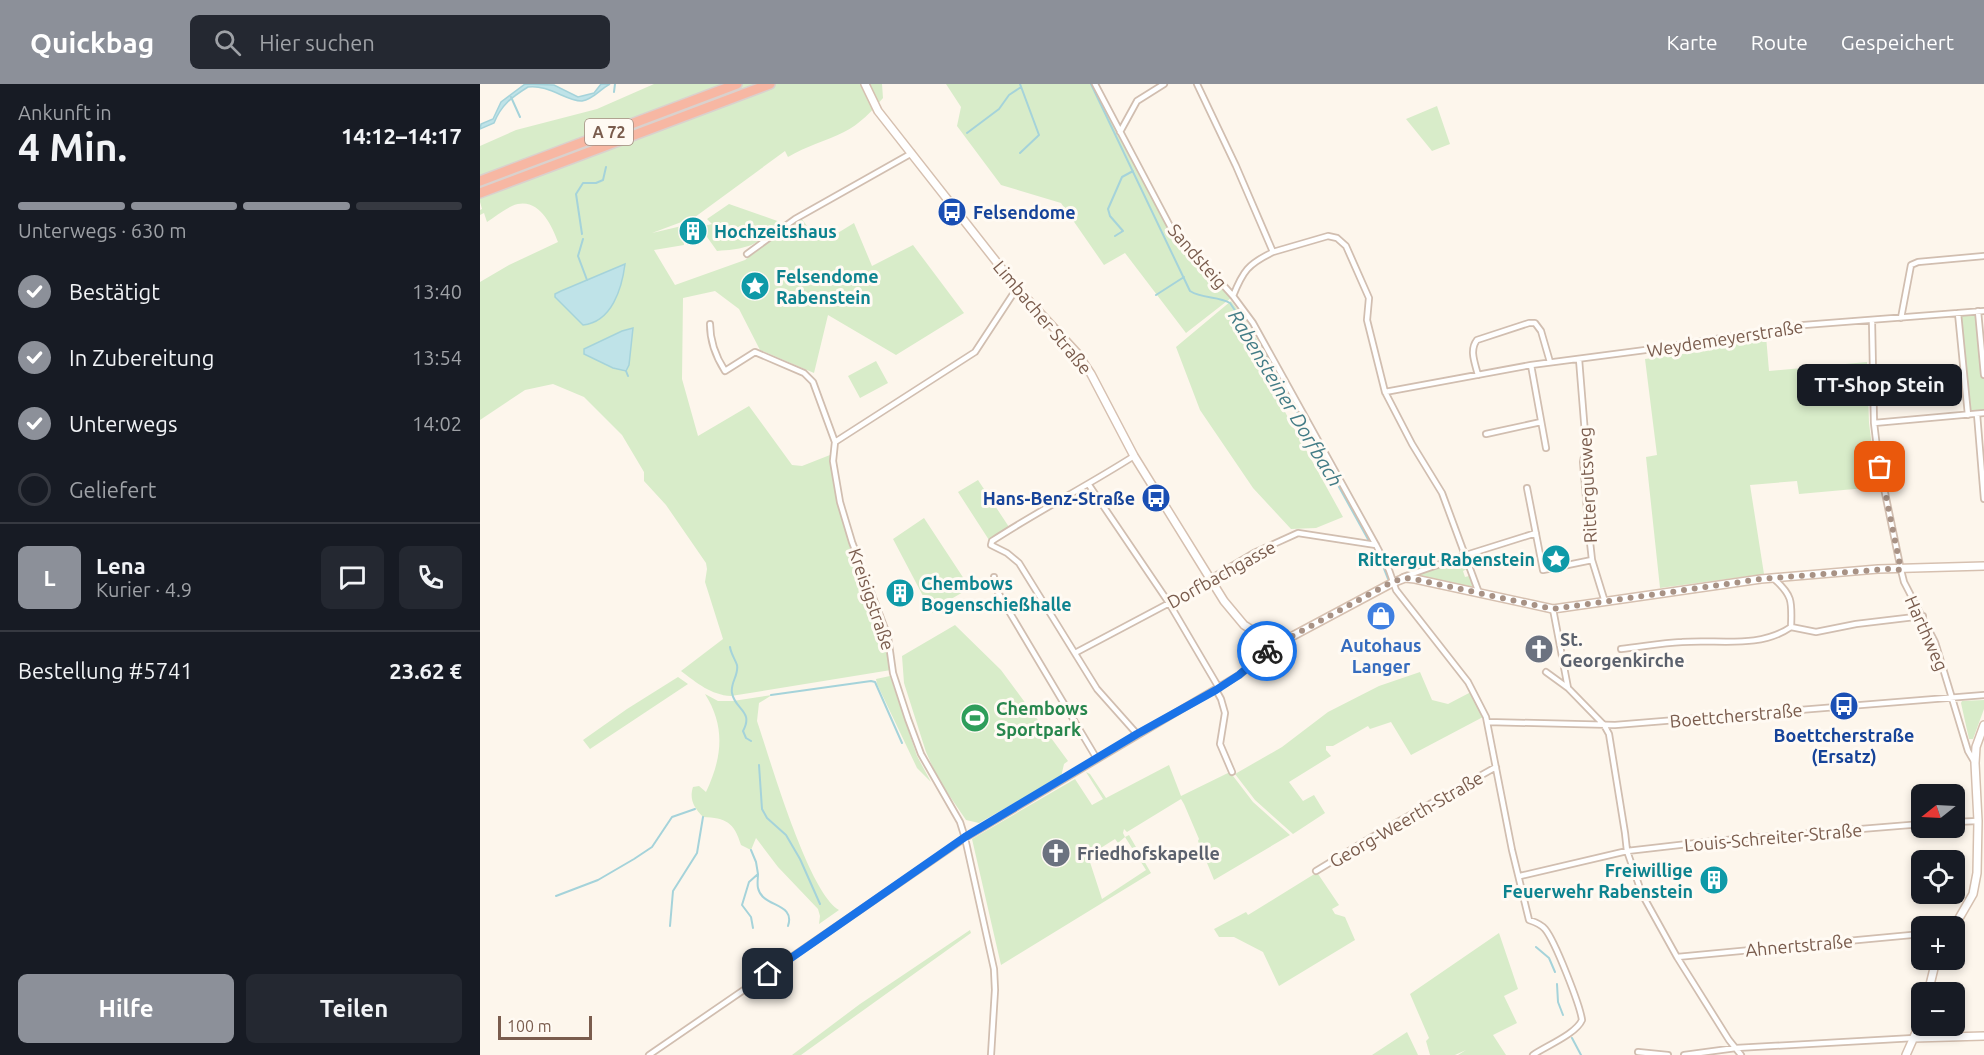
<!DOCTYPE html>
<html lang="de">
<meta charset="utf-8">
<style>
body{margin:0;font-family:Ubuntu,sans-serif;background:#242831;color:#f1f3f6;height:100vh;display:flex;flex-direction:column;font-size:22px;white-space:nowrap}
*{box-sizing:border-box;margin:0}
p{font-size:20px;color:#9ea1a6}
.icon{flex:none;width:33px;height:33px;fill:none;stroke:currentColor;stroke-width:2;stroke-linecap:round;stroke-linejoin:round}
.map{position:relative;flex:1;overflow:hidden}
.panel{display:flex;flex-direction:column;background:#171b24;width:480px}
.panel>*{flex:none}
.needle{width:39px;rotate:252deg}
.tools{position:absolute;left:1431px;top:700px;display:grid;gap:12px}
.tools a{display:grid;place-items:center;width:54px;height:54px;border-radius:9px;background:#171b24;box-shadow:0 3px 9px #0003;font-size:30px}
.scale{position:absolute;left:18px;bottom:15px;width:94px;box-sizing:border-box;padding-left:6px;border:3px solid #7a5c4d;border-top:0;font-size:16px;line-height:21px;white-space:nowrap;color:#7a5c4d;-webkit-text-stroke:4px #fffaf3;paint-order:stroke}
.pin{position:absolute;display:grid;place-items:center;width:51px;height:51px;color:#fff;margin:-26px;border-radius:12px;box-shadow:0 3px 9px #0006}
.courier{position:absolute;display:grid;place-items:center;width:60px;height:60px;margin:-30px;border:4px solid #1a73e8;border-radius:50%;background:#fff;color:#222;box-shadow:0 2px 8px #0007}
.bubble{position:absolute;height:42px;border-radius:9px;background:#171b24;box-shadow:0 3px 9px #0003;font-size:20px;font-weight:700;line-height:42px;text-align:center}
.headline em{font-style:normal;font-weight:700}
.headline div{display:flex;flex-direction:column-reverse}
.headline{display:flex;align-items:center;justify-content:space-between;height:102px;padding:0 18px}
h1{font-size:39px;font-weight:700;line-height:45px}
.bar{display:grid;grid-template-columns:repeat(4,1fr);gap:9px 6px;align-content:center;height:72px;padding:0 18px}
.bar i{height:8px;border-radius:4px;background:#363941}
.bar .on{background:#8c9099}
.bar p{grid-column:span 4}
.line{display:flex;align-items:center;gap:15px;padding:0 18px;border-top:2px solid #363941}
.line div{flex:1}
.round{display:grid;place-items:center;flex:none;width:63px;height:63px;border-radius:9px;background:#242831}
ol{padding:0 18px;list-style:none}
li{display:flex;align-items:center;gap:18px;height:66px}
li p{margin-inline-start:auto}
li .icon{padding:6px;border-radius:50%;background:#8c9099;color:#fff;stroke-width:4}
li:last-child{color:#9ea1a6}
li i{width:33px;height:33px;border:3px solid #363941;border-radius:50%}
.cta{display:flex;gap:12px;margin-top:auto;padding:12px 18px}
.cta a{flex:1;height:69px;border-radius:9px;background:#8c9099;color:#fff;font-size:24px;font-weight:700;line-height:69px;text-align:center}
.cta a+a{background:#242831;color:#f1f3f6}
header{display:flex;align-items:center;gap:36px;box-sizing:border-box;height:84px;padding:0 30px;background:#8c9099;color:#fff}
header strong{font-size:28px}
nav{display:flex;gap:33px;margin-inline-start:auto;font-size:21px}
.search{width:420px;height:54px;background:#242831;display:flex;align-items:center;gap:15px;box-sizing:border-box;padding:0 21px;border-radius:9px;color:#9ea1a6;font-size:22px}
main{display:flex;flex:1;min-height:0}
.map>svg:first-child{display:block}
.green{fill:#d8ecc9;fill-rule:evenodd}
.water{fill:#bfe3e8;stroke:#a5d3da;stroke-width:1.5}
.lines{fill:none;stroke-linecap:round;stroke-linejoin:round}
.stream{stroke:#a5d3da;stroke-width:2}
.street-casing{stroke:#d1beb0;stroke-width:8}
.secondary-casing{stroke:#d6c0b0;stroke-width:10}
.highway-casing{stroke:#dad1cd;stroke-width:12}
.street{stroke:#fff;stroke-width:4.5}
.secondary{stroke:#fff;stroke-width:7}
.highway{stroke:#f7b7a3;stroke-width:9}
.done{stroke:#a89285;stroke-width:6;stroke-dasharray:0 10.8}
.route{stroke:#1a73e8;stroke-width:8}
.labels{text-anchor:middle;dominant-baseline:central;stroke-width:6;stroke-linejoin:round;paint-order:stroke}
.shield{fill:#fffaf3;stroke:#a28b7f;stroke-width:1.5}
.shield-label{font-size:16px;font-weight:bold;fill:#7a5c4d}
.transit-label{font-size:18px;font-weight:bold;fill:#164399;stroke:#fffaf3;text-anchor:start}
.culture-label{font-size:18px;font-weight:bold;fill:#0d838f;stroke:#fffaf3;text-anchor:start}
.street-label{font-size:18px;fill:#7a5c4d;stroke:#fffaf3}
.worship-label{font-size:18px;font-weight:bold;fill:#5b616d;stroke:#fffaf3;text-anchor:start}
.shop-label{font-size:18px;font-weight:bold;fill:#366cbe;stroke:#fffaf3}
.leisure-label{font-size:18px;font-weight:bold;fill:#27864d;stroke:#fffaf3;text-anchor:start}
.water-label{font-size:20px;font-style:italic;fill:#437c86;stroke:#fffaf3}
</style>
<header>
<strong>Quickbag</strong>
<div class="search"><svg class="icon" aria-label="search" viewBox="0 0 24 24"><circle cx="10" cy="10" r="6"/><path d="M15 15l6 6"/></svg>Hier suchen</div>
<nav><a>Karte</a><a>Route</a><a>Gespeichert</a></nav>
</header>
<main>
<section class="panel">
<div class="headline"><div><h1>4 Min.</h1><p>Ankunft in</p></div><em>14:12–14:17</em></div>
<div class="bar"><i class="on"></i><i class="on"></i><i class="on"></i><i></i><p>Unterwegs · 630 m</p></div>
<ol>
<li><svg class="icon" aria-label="check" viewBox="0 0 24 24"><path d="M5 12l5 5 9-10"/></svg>Bestätigt<p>13:40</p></li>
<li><svg class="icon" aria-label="check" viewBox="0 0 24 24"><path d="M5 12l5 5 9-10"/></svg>In Zubereitung<p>13:54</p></li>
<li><svg class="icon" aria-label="check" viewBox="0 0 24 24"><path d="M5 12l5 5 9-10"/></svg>Unterwegs<p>14:02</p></li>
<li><i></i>Geliefert</li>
</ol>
<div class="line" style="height:108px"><b class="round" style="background:#8c9099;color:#fff">L</b><div><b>Lena</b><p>Kurier · 4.9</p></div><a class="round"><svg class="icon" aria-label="chat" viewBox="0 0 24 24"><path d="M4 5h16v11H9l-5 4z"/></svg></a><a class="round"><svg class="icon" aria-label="phone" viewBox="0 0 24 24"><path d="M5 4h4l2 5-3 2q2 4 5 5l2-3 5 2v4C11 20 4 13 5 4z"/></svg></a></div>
<div class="line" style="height:78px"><div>Bestellung #5741</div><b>23.62 €</b></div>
<div class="cta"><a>Hilfe</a><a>Teilen</a></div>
</section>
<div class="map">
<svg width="1504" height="971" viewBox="0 0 1504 971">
<rect width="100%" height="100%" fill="#fdf6ec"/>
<path class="green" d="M 174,0 L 402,0 L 403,14 C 393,26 379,41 364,48 C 346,57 326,62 308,73 L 305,67 L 215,133 L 172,149 L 206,141 L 203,150 L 204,161 L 174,166 L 195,201 L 265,176 L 321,134 L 333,150 L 342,145 L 348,155 L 374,139 L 392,182 L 433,161 L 484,229 L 416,271 L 348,231 L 334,289 L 280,266 L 259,225 L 235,207 L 203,214 L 202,295 L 218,352 L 269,322 L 312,381 L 322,382 L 350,371 L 357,418 L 377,476 L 407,553 L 411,586 L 251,612 C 231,611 217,599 201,587 L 243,555 L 225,498 L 227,485 L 226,479 L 186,421 L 164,397 L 164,388 L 142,351 L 104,313 L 73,300 L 45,306 L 0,336 L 0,198 L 29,181 L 78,158 C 71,139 57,111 32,122 C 23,126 15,133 7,138 L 4,129 L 0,131 L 0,126 L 2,125 L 0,118 L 0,62 L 36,46 L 117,25 Z
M 466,0 L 612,0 L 690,145 L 751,214 L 706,249 L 645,169 L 624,181 L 581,119 L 521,101 L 477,42 L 481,23 Z
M 957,22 L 970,60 L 952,67 L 926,35 Z
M 249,120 L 303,139 C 277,160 272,165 237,167 L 220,143 L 232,140 L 227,135 Z
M 751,217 L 769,241 L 786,272 L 778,279 L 863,433 L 836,444 L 811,445 L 773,404 L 720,326 L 696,263 Z
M 1498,227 L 1504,291 L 1504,329 L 1488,331 L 1478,229 Z
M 1286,252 L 1289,287 L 1387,278 L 1389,339 L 1397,403 L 1319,410 L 1317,397 L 1270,401 L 1284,490 L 1180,504 L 1166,373 L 1177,371 L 1165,275 L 1233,266 L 1233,259 Z
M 396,277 L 408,299 L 380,314 L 368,292 Z
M 498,396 L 529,443 L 509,456 L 478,408 Z
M 444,434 L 490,504 L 466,518 L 452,529 L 413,455 Z
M 983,475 L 987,485 L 983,487 L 985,493 L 989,492 L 993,503 L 934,491 Z
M 475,541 L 521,586 L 588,677 L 584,680 L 581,693 L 499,739 L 486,736 L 458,695 L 446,668 L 424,599 L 422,572 Z
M 940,588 L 952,616 L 968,620 L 991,608 L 1003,633 L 931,671 L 911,638 L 890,645 L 888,642 L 853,662 L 846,662 L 846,666 L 851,672 L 809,698 L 823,717 L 834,711 L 845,729 L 813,750 L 775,716 L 755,690 L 802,663 L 848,628 L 899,602 Z
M 410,592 L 437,672 L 451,698 L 437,684 L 397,600 L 396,595 Z
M 198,593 L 208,600 L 110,665 L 103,656 L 147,625 Z
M 225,610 L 238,617 L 253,617 L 292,611 L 279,619 L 277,637 C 290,675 328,808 359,826 L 339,840 L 340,832 L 338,825 L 298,783 L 276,754 L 271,766 L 261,761 C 254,738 246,734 223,733 C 214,724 209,715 213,703 L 219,702 L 226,708 C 242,674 246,643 225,610 Z
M 1504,616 L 1504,625 L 1493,655 L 1489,655 L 1481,619 L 1482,617 Z
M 689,681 L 701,712 L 750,688 L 773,718 L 810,751 L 734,796 L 718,757 L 719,755 L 704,720 L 701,715 L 647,748 L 644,745 L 643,749 L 645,753 L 649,751 L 671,789 L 521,881 L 492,755 L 595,695 L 612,721 L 623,715 L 606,688 L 610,690 L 626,714 ZM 645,753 L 666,786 L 622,815 L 608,772 L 635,755 L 638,759 Z
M 836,787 L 859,821 L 852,825 L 855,830 L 865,833 L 875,856 L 799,902 L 783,868 L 754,853 L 739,853 L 734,845 L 766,828 L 768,831 L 836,789 Z
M 490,846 L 491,849 L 321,971 L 312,971 L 380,920 Z
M 1019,849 L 1038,905 L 1024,912 L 1037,939 L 1013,951 L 1026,971 L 978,971 L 986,966 L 975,971 L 950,971 L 946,957 L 949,954 L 930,910 Z
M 927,948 L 938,971 L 892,971 Z"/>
<path class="water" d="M 45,0 L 74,1 L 98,13 L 114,9 L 121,0 L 130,0 C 120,5 114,15 102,17 C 88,18 68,0 48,3 C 32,13 21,21 14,39 L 0,45 L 1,40 L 13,35 L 21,18 Z
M 145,180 C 142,204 132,238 103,241 L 75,213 L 75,210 L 81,207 Z
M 153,244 L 149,281 L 146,287 L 133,284 L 104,270 L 104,265 L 142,247 Z"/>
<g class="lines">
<path class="stream" d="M 611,0 L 710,207 C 722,215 738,212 750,219 L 789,277 L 889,457
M 134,8 L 135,0
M 31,13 L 40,33
M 487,49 L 519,25 L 529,11 L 541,3
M 540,69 L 559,51 L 540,0
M 102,150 L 96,110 L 103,99 L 116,99 L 123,96 L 126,83
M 635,152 L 643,147 L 630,132 L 628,125 L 642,93 L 653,87
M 103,155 L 98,172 L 107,196
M 676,211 L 704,193
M 146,287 L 148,292
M 899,472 L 908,495
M 250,563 C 251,570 255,575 257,581 C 259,591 250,599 252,609 C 255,626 274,627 263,647 L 266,654 L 271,657
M 291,611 L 391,597 L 395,598 L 422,659
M 279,681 L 282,725 L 287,734 L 306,751 L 320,775 L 340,820
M 271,766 L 276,778 L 278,790 L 269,798 L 262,821 L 271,833 L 273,844
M 278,790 C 278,794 277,800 278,804 C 282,824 316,818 308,842
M 76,812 L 118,796 L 154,775 L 172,763 L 192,733 L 215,725
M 190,842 L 193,807 L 217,769 L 223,733
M 1056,863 L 1069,874 L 1075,888
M 1077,900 L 1078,918 L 1083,931
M 1092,954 L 1101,971"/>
<g class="street-casing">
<path id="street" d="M 615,0 L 690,142 L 753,212 L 773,239 L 896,461 L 909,486 L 916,506 L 988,598 L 1006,633 L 1032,766 L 1049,836 C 1055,838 1061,840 1065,845 C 1075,857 1100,921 1102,936 C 1096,950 1066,962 1053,971
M 717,0 L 756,82 L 793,168 L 848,152 L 857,154 L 866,162 L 889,214 L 887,236 L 905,308 L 932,360 L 962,409 L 999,509
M 640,48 L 657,17 L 684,0
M 267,170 L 315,135 L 432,69
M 753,212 C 763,187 768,180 793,168
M 1498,227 L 1504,291
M 1478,229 L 1488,331
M 1421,234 L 1431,181 L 1438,178 L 1504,172
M 1392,237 L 1394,339 L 1399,380 L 1421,486 L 1424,498 L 1455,558 L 1488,667 L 1495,679
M 230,240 C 230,256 236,273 245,287 L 275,268 L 324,289 L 333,298 L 355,358 L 353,377 L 360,418 L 372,458 L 408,553 L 413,589 L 428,635 L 441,670 L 480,738 L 485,754 L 514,885 L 515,906 L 511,971
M 1099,275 L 1106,362 L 1103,378 L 1109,449 L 1112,476 L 1125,518
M 1051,281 L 1173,265 L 1324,241 L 1504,227
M 998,291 C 995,279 989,266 997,256 L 1049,239 L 1055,239 L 1061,247 L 1070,278
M 905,308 L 1051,281 L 1066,364
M 1497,330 L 1504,415
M 1394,339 L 1504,329
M 1006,350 L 1061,338
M 355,358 L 495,268 L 537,204
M 654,372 C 607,402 558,427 512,457 L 511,461 L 527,469 L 539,479 L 617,605 L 657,650
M 609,401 L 689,519 L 739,604
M 1047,404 L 1063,486 L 1112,476
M 514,493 L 514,501 L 527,524 L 617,675
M 923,493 L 986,471 L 1056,449
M 1073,525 L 1088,604 L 1124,641 L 1129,650 L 1145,749 L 1147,767 L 1162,810 L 1197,873 L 1249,956 L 1261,971
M 1311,543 L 1336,548 L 1376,540 L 1443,532
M 1141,565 C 1161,563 1181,559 1202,558 C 1238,555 1279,565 1311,543 C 1312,518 1313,511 1293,494
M 595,569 L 695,516 L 774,469 L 818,449 L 896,461
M 1066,588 L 1088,604
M 736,606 L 741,615 L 745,629 L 740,660 L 752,688
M 1007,638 L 1135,641 L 1504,611
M 1474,738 L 1498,737
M 836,787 L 907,744 L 1016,683
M 1040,792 L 1147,767 L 1234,757 L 1442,740
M 1197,873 L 1442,850
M 1158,968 L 1188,971
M 169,971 L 485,754 L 759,591 L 783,572 L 791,558
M 1204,971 L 1256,964 L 1434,954"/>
</g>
<g class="secondary-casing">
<path id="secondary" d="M 385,0 L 398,27 L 537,204 L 597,269 L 611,290 L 654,372 L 744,517 L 764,541 L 791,558 L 807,555 L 912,499 L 925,494 L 935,495 L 1073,525 L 1281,495 L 1398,485 L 1504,482
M 1474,843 L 1493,810 L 1497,789 L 1498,737 L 1495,679 L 1496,663 L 1504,641
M 1448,909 L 1456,876
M 1434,954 L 1504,952
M 1426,971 L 1442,935"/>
</g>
<g class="highway-casing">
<path id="highway" d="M 0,97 L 257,0
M 0,109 L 290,0"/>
</g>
<use href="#street" class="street"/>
<use href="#secondary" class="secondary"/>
<use href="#highway" class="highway"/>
</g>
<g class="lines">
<path class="done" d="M 787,567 L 791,558 L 807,555 L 912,498 L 925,494 L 934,495 L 1073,525 L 1281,495 L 1407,485 L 1421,486 L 1400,383"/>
<path class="route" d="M 288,890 L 485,753 L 657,650 L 736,606 L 759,591 L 787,567"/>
</g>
<defs>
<g id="bus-disc" transform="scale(1.5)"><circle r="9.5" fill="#1a4fb4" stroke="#fffaf3"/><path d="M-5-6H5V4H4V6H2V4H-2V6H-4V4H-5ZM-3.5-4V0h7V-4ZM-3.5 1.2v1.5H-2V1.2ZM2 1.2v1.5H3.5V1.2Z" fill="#fff"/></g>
<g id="building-disc" transform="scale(1.5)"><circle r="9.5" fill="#0f9aa8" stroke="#fffaf3"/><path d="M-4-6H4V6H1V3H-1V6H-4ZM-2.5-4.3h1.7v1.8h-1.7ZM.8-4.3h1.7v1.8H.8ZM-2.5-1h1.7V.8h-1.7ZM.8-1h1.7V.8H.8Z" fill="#fff"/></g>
<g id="sight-disc" transform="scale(1.5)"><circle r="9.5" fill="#0f9aa8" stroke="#fffaf3"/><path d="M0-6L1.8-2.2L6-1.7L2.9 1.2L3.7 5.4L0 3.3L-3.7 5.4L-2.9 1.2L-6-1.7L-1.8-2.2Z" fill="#fff"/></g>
<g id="shop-disc" transform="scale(1.5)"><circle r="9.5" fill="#3f7fe0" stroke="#fffaf3"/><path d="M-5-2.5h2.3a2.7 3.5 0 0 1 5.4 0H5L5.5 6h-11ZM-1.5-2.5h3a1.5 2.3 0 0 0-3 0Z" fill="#fff"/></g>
<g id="church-disc" transform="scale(1.5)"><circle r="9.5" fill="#6b7280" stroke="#fffaf3"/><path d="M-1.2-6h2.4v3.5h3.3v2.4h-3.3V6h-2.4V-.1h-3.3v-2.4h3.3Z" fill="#fff"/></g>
<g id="stadium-disc" transform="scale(1.5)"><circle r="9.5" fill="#2e9e5b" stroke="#fffaf3"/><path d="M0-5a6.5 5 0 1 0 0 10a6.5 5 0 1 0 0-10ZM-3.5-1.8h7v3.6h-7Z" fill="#fff"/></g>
</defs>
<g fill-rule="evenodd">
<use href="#bus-disc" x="472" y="128"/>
<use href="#building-disc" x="213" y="147"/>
<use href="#sight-disc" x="275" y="202"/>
<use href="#bus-disc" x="676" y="414"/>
<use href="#sight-disc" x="1076" y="475"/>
<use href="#building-disc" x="420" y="509"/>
<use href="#shop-disc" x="901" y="532"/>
<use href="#church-disc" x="1059" y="565"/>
<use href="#bus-disc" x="1364" y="622"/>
<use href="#stadium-disc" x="495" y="634"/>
<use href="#church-disc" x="576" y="769"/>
<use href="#building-disc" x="1234" y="796"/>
</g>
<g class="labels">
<rect class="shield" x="105" y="35" width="48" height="26" rx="4.5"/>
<g class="shield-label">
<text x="129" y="48">A 72</text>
</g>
<g class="transit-label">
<text x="493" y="128">Felsendome</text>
<text x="655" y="414" text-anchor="end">Hans-Benz-Straße</text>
<text x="1364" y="651" text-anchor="middle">Boettcherstraße<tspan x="1364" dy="21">(Ersatz)</tspan></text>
</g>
<g class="culture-label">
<text x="234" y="147">Hochzeitshaus</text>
<text x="296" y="192">Felsendome<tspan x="296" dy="21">Rabenstein</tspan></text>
<text x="1055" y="475" text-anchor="end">Rittergut Rabenstein</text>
<text x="441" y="499">Chembows<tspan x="441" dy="21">Bogenschießhalle</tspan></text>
<text x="1213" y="786" text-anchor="end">Freiwillige<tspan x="1213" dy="21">Feuerwehr Rabenstein</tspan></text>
</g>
<g class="street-label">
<text transform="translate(718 172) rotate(49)">Sandsteig</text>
<text transform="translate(563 233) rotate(50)">Limbacher Straße</text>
<text transform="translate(1245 254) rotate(-9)">Weydemeyerstraße</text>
<text transform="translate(1107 401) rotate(-93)">Rittergutsweg</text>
<text transform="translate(741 490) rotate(-29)">Dorfbachgasse</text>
<text transform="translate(392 515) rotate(71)">Kreisigstraße</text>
<text transform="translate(1447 549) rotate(66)">Harthweg</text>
<text transform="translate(1256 631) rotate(-5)">Boettcherstraße</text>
<text transform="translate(926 735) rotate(-30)">Georg-Weerth-Straße</text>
<text transform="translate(1293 753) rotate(-5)">Louis-Schreiter-Straße</text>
<text transform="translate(1319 861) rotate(-5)">Ahnertstraße</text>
</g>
<g class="worship-label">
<text x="1080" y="555">St.<tspan x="1080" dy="21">Georgenkirche</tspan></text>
<text x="597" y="769">Friedhofskapelle</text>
</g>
<g class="shop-label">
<text x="901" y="561">Autohaus<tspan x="901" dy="21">Langer</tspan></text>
</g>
<g class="leisure-label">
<text x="516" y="624">Chembows<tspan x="516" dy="21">Sportpark</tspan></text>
</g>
<g class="water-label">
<text transform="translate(806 314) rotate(59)">Rabensteiner Dorfbach</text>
</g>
</g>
</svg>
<div class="tools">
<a><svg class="needle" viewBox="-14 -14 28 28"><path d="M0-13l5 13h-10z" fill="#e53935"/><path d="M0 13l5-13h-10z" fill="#9ea1a6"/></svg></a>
<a><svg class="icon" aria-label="locate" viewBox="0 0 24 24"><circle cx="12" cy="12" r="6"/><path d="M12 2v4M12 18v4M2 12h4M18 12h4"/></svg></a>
<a>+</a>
<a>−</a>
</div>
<div class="scale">100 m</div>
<div class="pin" style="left:1400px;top:383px;background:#ea580c"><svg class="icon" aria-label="bag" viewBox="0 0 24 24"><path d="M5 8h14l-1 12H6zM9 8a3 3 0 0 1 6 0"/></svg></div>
<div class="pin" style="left:288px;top:890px;background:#1f2937"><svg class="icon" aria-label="home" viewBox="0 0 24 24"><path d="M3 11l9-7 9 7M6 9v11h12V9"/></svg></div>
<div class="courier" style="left:787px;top:567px"><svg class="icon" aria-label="bike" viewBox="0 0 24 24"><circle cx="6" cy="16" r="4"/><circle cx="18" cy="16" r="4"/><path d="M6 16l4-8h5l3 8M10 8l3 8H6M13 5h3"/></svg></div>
<div class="bubble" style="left:1317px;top:280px;width:165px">TT-Shop Stein</div>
</div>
</main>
